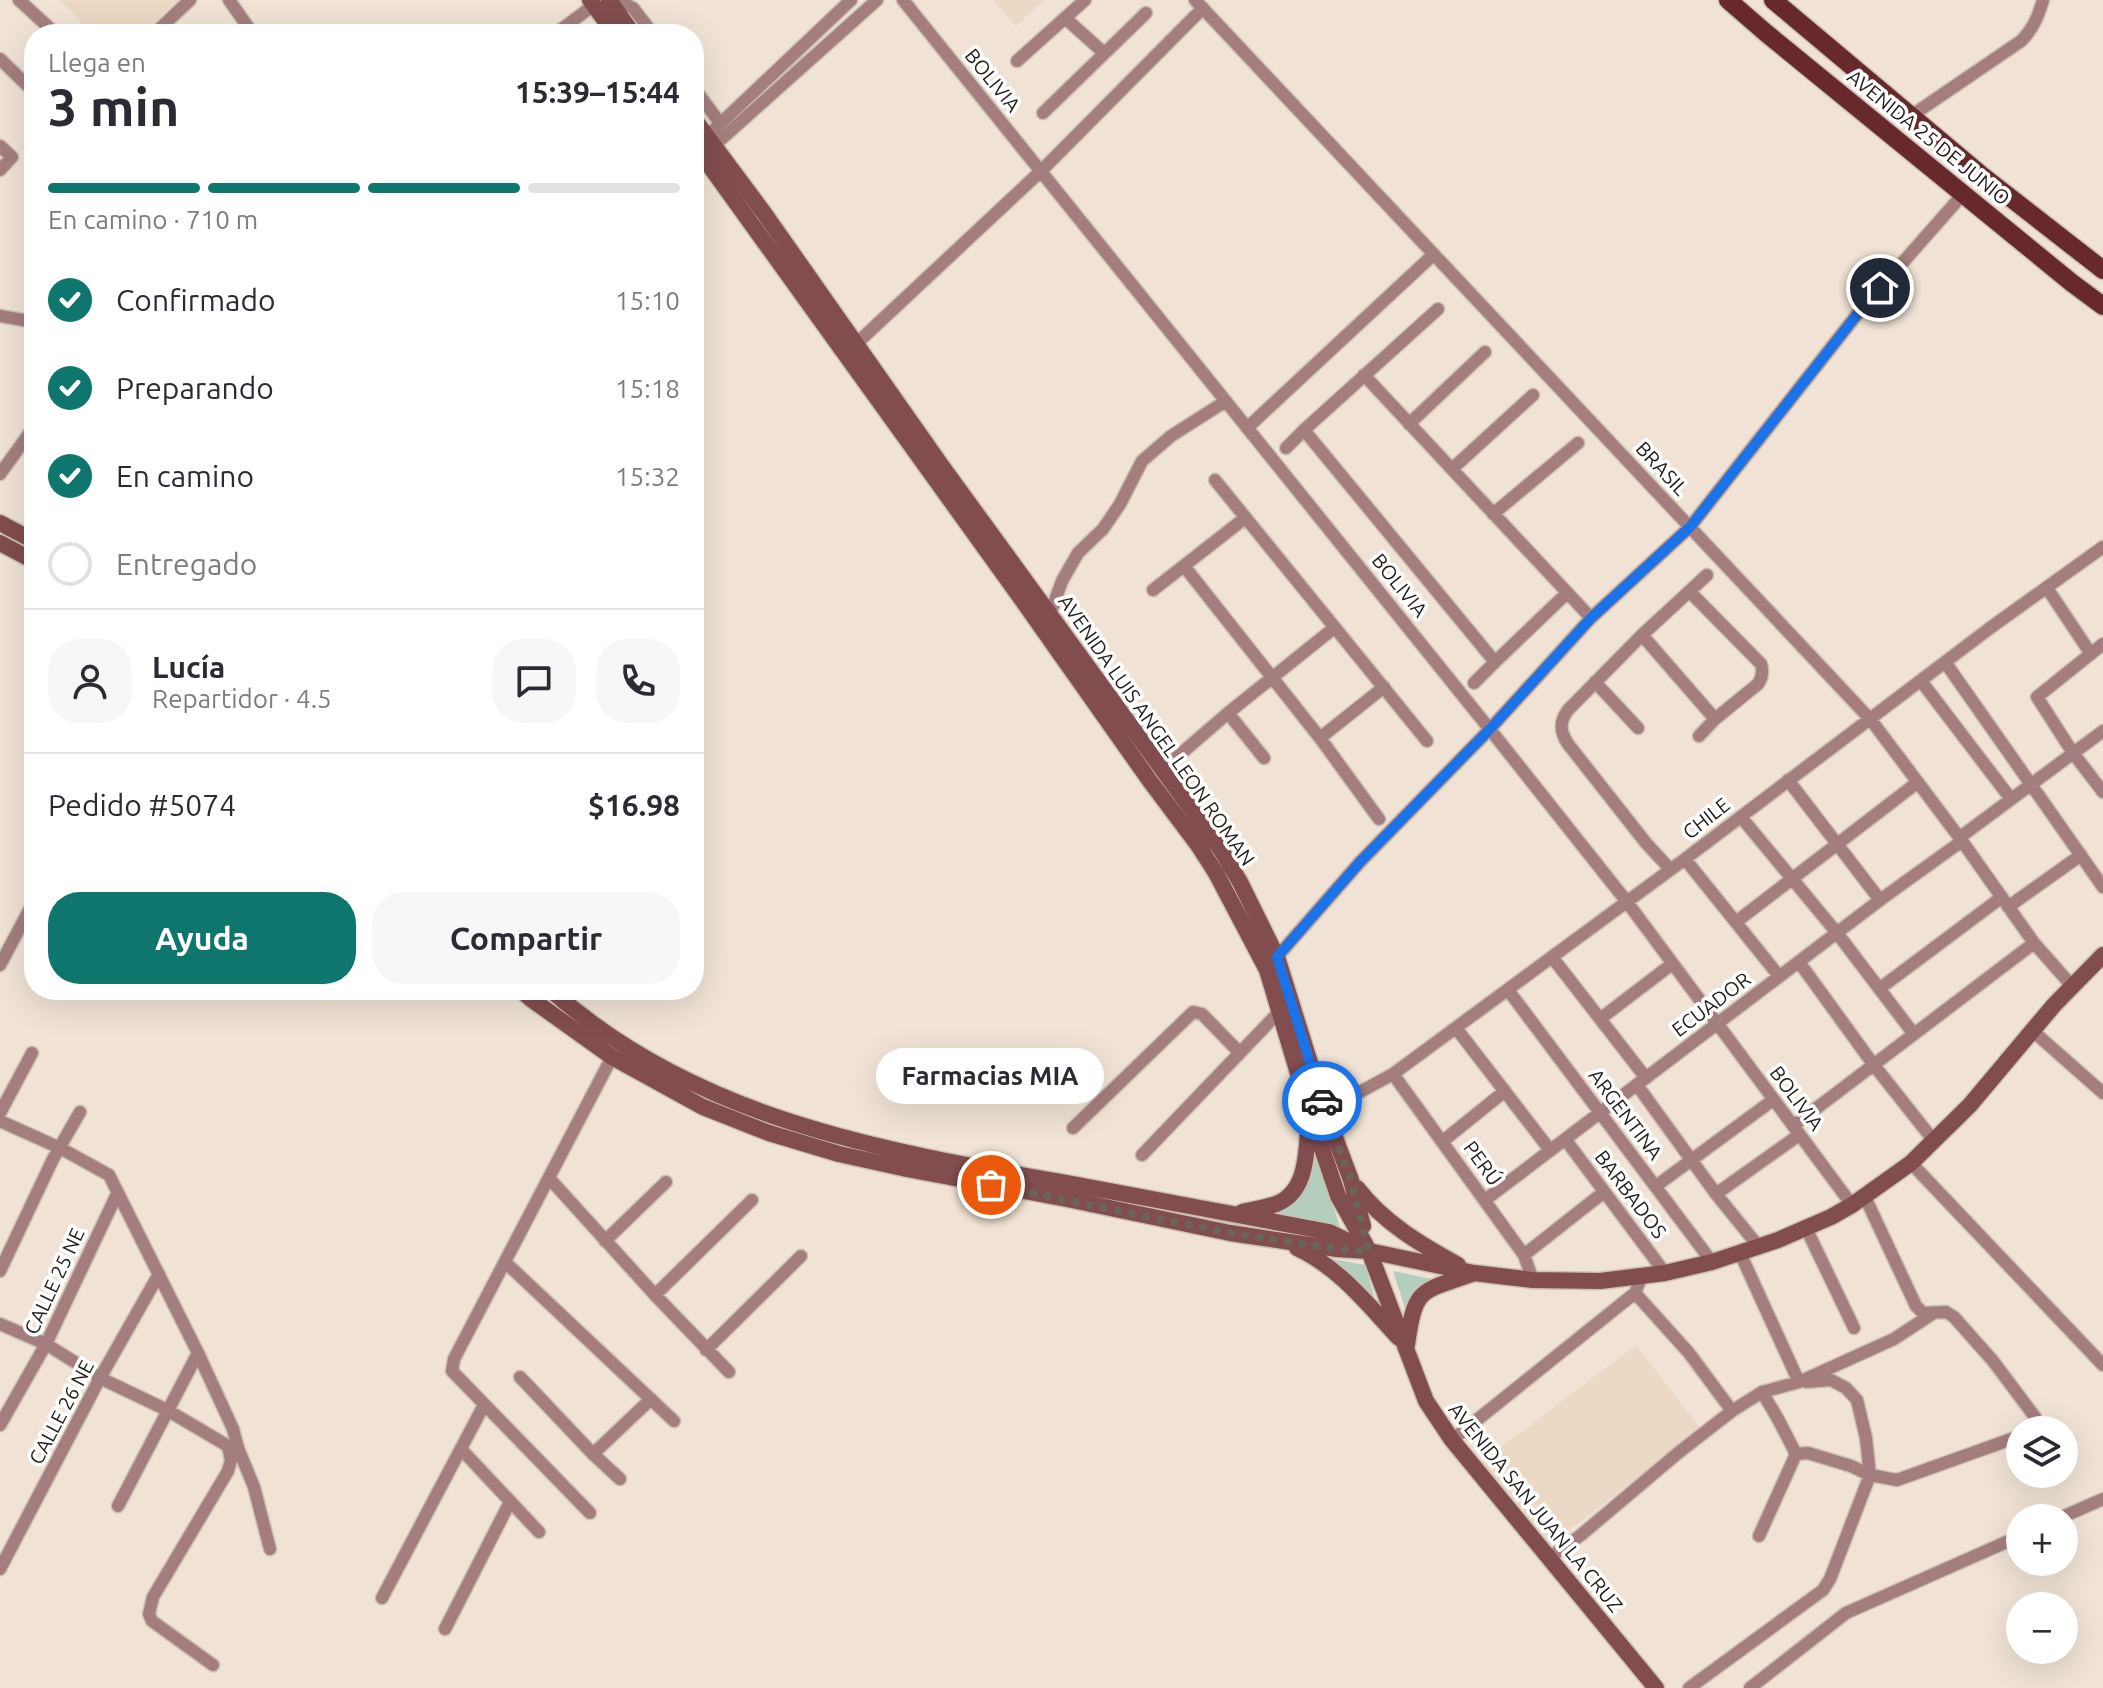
<!DOCTYPE html>
<html lang="es">
<meta charset="utf-8">
<style>
body{margin:0;font-family:Ubuntu,sans-serif;background:#f7f7f7;color:#2b2b33;height:100vh;display:flex;flex-direction:column;font-size:30px;white-space:nowrap}
*{box-sizing:border-box;margin:0}
p{font-size:26px;color:#7c7c81}
.icon{flex:none;width:44px;height:44px;fill:none;stroke:currentColor;stroke-width:2;stroke-linecap:round;stroke-linejoin:round}
.map{position:relative;flex:1;overflow:hidden}
.panel{position:absolute;left:24px;top:24px;width:680px;height:976px;display:flex;flex-direction:column;background:#fff;border-radius:32px;box-shadow:0 8px 32px #0002}
.panel>*{flex:none}
.buttons{position:absolute;left:2006px;top:1416px;display:grid;gap:16px}
.buttons a{display:grid;place-items:center;width:72px;height:72px;border-radius:50%;background:#fff;box-shadow:0 8px 32px #0002;font-size:40px}
.pin{position:absolute;display:grid;place-items:center;width:68px;height:68px;color:#fff;margin:-34px;border:4px solid #fff;border-radius:50%;box-shadow:0 2px 8px #0007}
.courier{position:absolute;display:grid;place-items:center;width:80px;height:80px;margin:-40px;border:6px solid #1a73e8;border-radius:50%;background:#fff;color:#222;box-shadow:0 2px 10px #0007}
.bubble{position:absolute;height:56px;border-radius:28px;background:#fff;box-shadow:0 8px 32px #0002;font-size:26px;font-weight:600;line-height:56px;text-align:center}
.summary em{font-style:normal;font-weight:600}
.summary div{display:flex;flex-direction:column-reverse}
.summary{display:flex;align-items:center;justify-content:space-between;height:136px;padding:0 24px}
h1{font-size:52px;font-weight:600;line-height:60px}
.bar{display:grid;grid-template-columns:repeat(4,1fr);gap:12px 8px;align-content:center;height:96px;padding:0 24px}
.bar i{height:10px;border-radius:6px;background:#e1e1e2}
.bar .current{background:#0f766e}
.bar p{grid-column:span 4}
.line{display:flex;align-items:center;gap:20px;padding:0 24px;border-top:2px solid #e1e1e2}
.line div{flex:1}
.round{display:grid;place-items:center;flex:none;width:84px;height:84px;border-radius:32px;background:#f7f7f7}
ol{padding:0 24px;list-style:none}
li{display:flex;align-items:center;gap:24px;height:88px}
li p{margin-inline-start:auto}
li .icon{padding:8px;border-radius:50%;background:#0f766e;color:#fff;stroke-width:4}
li:last-child{color:#7c7c81}
li i{width:44px;height:44px;border:4px solid #e1e1e2;border-radius:50%}
.action{display:flex;gap:16px;margin-top:auto;padding:16px 24px}
.action a{flex:1;height:92px;border-radius:32px;background:#0f766e;color:#fff;font-size:32px;font-weight:600;line-height:92px;text-align:center}
.action a+a{background:#f7f7f7;color:#2b2b33}
.map>svg:first-child{display:block}
.built{fill:#ebd8c5}
.green{fill:#b4cebd}
.lines{fill:none;stroke-linecap:round;stroke-linejoin:round}
.street-casing{stroke:#cbc0b4;stroke-width:15}
.secondary-casing{stroke:#cbc0b4;stroke-width:19}
.primary-casing{stroke:#cbc0b4;stroke-width:21}
.street{stroke:#a47e7e;stroke-width:12}
.secondary{stroke:#824d4e;stroke-width:16}
.primary{stroke:#67292c;stroke-width:18}
.done{stroke:#6c645c;stroke-width:8;stroke-dasharray:0 14.4}
.route{stroke:#1a73e8;stroke-width:10}
.labels{text-anchor:middle;dominant-baseline:central;stroke-width:7;stroke-linejoin:round;paint-order:stroke}
.street-label{font-size:20px;fill:#25201b;stroke:#fff}
</style>
<div class="map">
<svg width="2103" height="1688" viewBox="0 0 2103 1688">
<rect width="100%" height="100%" fill="#f0e3d5"/>
<path class="built" d="M 59,0 L 178,0 L 142,34 L 85,34 L 79,18 Z
M 993,0 L 1044,0 L 1016,26 Z
M 1636,1345 L 1701,1429 L 1546,1548 L 1479,1464 Z"/>
<path class="green" d="M 1312,1147 L 1341,1229 L 1258,1214 L 1277,1207 Z
M 1317,1256 L 1365,1265 L 1378,1310 Z
M 1393,1271 L 1441,1281 L 1407,1314 Z"/>
<g class="lines">
<g class="street-casing">
<path id="street" d="M 19,0 L 56,34
M 229,0 L 253,34
M 903,0 L 1500,742 L 1627,902 L 1852,1205
M 1195,0 L 1871,720 L 1962,841 L 2034,943 L 2072,986
M 614,8 L 625,4 L 633,8 L 653,34
M 1065,18 L 1104,53
M 154,34 L 190,0
M 555,34 L 594,5
M 0,59 L 34,92
M 1017,61 L 1085,0
M 694,88 L 720,123
M 1043,113 L 1146,13
M 1911,116 L 2021,41 C 2033,29 2038,17 2043,0
M 702,141 L 851,0
M 0,146 L 12,157 L 0,170
M 708,151 L 877,0
M 1438,309 L 1304,430 L 1495,662 L 1567,593
M 0,316 L 34,322
M 856,344 L 1041,171 L 1203,8
M 1364,375 L 1591,618
M 1409,424 L 1485,352
M 1247,428 L 1434,254
M 1286,448 L 1304,430
M 1452,469 L 1533,395
M 0,474 L 34,427
M 1215,480 L 1427,741
M 1493,514 L 1578,443
M 1184,566 L 1320,738 L 1379,819
M 2047,588 L 2091,654
M 1153,590 L 1245,518
M 1690,592 L 1761,664 C 1763,671 1763,677 1758,684 L 1715,719 L 1699,736
M 1050,614 L 1062,581 L 1078,553 L 1103,529 L 1120,504 L 1142,461 L 1171,436 L 1226,401
M 1642,635 L 1715,719
M 2103,644 L 2037,697 L 2073,753 L 2103,792
M 1945,662 L 2103,887
M 1921,681 L 2011,799
M 1595,682 L 1638,728
M 1474,683 L 1495,662
M 1228,713 L 1264,758
M 1320,738 L 1384,687
M 1162,770 L 1228,713 L 1334,628
M 1788,780 L 1880,900
M 1741,817 L 1837,933 L 1913,1033
M 1959,838 L 2103,731
M 1685,859 L 1779,976
M 1670,869 L 1646,843 L 1568,744 C 1560,732 1559,722 1568,710 L 1642,635 L 1707,575
M 2008,907 L 2081,855
M 1736,922 L 1918,782
M 1277,957 L 1360,862 L 1490,729 L 1591,618 L 1690,527 L 1859,312 L 1964,193
M 1552,957 L 1646,1078
M 1799,962 L 1873,1064 L 1934,1141
M 0,965 L 34,901
M 1879,989 L 2002,897
M 1508,990 L 1712,1262
M 1600,1019 L 1672,964
M 1456,1028 L 1550,1150
M 2034,1032 L 2103,1093
M 1393,1074 L 1524,1255 L 1533,1280
M 1637,1085 L 1716,1194 L 1759,1247
M 1325,1111 L 1393,1074 L 1685,859 L 1990,628 L 2103,547
M 0,1113 L 32,1053
M 0,1121 L 60,1148 L 109,1175 L 198,1353 L 233,1429 L 238,1448 L 254,1487 L 270,1549
M 1793,1126 L 2034,943
M 1073,1128 L 1193,1012 L 1202,1014 L 1240,1053
M 1565,1139 L 1665,1273
M 1443,1141 L 1505,1091
M 1142,1155 L 1279,1012
M 1911,1163 L 2103,1365
M 549,1178 L 655,1295 L 729,1372
M 1656,1186 L 1773,1100
M 1716,1194 L 1799,1135
M 1865,1197 L 1916,1306 L 1923,1313 L 1946,1312 L 1954,1317 L 1993,1361 L 2035,1417 L 2037,1425 L 2035,1430
M 1485,1200 L 1880,900 L 1962,841
M 1806,1228 L 1854,1328
M 605,1241 L 666,1182
M 1740,1253 L 1799,1382
M 1524,1255 L 1604,1192
M 505,1262 L 674,1421
M 0,1271 L 53,1159 L 80,1112
M 1635,1293 L 1689,1353 L 1732,1411
M 655,1295 L 752,1200
M 0,1324 L 46,1344 L 100,1378 L 167,1410 L 228,1446 L 231,1460 L 228,1471 L 153,1597 L 149,1614 L 152,1621 L 213,1665
M 706,1350 L 801,1256
M 520,1377 L 593,1454 L 620,1479
M 0,1425 L 46,1344 L 117,1194
M 1452,1440 L 1635,1293 L 1642,1276
M 461,1449 L 539,1532
M 593,1454 L 651,1399
M 1796,1454 L 1808,1453 L 1851,1466 L 1870,1475 L 1897,1480 L 2020,1436
M 118,1506 L 198,1353
M 590,1513 L 452,1371 L 454,1359 L 612,1057 L 625,1046
M 2060,1518 L 2103,1499
M 1759,1536 L 1796,1454 L 1778,1419 L 1762,1392
M 1549,1558 L 1581,1535 L 1678,1453 L 1732,1411 L 1762,1392 L 1799,1382 L 1894,1339 L 1932,1314
M 0,1569 L 100,1378 L 159,1274
M 382,1598 L 484,1405
M 445,1629 L 510,1502
M 1689,1688 L 1823,1590 L 1830,1579 L 1870,1475 L 1866,1438 L 1857,1400 L 1846,1388 L 1831,1380 L 1806,1382
M 1750,1688 L 1846,1613 L 2020,1536"/>
</g>
<g class="secondary-casing">
<path id="secondary" d="M 590,0 L 615,34
M 609,0 L 633,34
M 694,119 L 764,213 L 941,465 L 1221,850 L 1240,882 L 1277,957 L 1325,1111 L 1351,1180 L 1363,1226
M 694,144 L 1018,594 L 1150,781 L 1198,845 L 1216,873 L 1267,970 L 1310,1113 L 1338,1196 L 1369,1251 L 1426,1401 L 1452,1440 L 1656,1688
M 0,523 L 34,541
M 0,543 L 34,561
M 521,990 L 531,999 L 612,1057 L 703,1107 L 769,1133 L 839,1154 L 907,1169 L 1067,1199 L 1230,1233 L 1337,1249 L 1369,1251 L 1474,1273 L 1533,1280 L 1600,1281 L 1665,1273 L 1712,1262 L 1778,1240 L 1831,1217 L 1852,1205 L 1911,1163 L 1970,1105 L 2054,1005 L 2103,955
M 551,990 C 695,1119 883,1151 1066,1183 C 1154,1199 1241,1216 1329,1232 L 1360,1247
M 1357,1188 C 1384,1223 1420,1244 1458,1265
M 1242,1212 C 1252,1210 1263,1208 1273,1205 C 1309,1194 1306,1150 1309,1119
M 1297,1248 C 1340,1268 1368,1305 1399,1338
M 1407,1345 C 1415,1287 1420,1292 1472,1274"/>
</g>
<g class="primary-casing">
<path id="primary" d="M 1728,0 L 1766,33 L 2072,283 L 2103,306
M 1773,0 L 1980,174 L 2103,270"/>
</g>
<use href="#street" class="street"/>
<use href="#secondary" class="secondary"/>
<use href="#primary" class="primary"/>
</g>
<g class="lines">
<path class="done" d="M 991,1185 L 1230,1233 L 1337,1249 L 1369,1251 L 1351,1180 L 1322,1101"/>
<path class="route" d="M 1322,1101 L 1277,957 L 1360,862 L 1490,729 L 1591,618 L 1690,527 L 1859,312 L 1880,288"/>
</g>
<g class="labels">
<g class="street-label">
<text transform="translate(993 80) rotate(51)">BOLIVIA</text>
<text transform="translate(1929 137) rotate(39)">AVENIDA 25 DE JUNIO</text>
<text transform="translate(1662 468) rotate(47)">BRASIL</text>
<text transform="translate(1400 585) rotate(51)">BOLIVIA</text>
<text transform="translate(1157 730) rotate(55)">AVENIDA LUIS ANGEL LEON ROMAN</text>
<text transform="translate(1706 818) rotate(-38)">CHILE</text>
<text transform="translate(1711 1004) rotate(-37)">ECUADOR</text>
<text transform="translate(1797 1098) rotate(53)">BOLIVIA</text>
<text transform="translate(1626 1114) rotate(53)">ARGENTINA</text>
<text transform="translate(1483 1163) rotate(54)">PERÚ</text>
<text transform="translate(1631 1194) rotate(53)">BARBADOS</text>
<text transform="translate(54 1281) rotate(-65)">CALLE 25 NE</text>
<text transform="translate(61 1412) rotate(-62)">CALLE 26 NE</text>
<text transform="translate(1536 1507) rotate(51)">AVENIDA SAN JUAN LA CRUZ</text>
</g>
</g>
</svg>
<div class="buttons">
<a><svg class="icon" aria-label="layers" viewBox="0 0 24 24"><path d="M12 4l9 5-9 5-9-5zM3 14l9 5 9-5"/></svg></a>
<a>+</a>
<a>−</a>
</div>
<div class="pin" style="left:991px;top:1185px;background:#ea580c"><svg class="icon" aria-label="bag" viewBox="0 0 24 24"><path d="M5 8h14l-1 12H6zM9 8a3 3 0 0 1 6 0"/></svg></div>
<div class="pin" style="left:1880px;top:288px;background:#1f2937"><svg class="icon" aria-label="home" viewBox="0 0 24 24"><path d="M3 11l9-7 9 7M6 9v11h12V9"/></svg></div>
<div class="courier" style="left:1322px;top:1101px"><svg class="icon" aria-label="car" viewBox="0 0 24 24"><path d="M5 17H2v-5l4-1 3-4h7l3 4 3 1v5h-3M9 17h6M6 11h13"/><circle cx="7" cy="17" r="2"/><circle cx="17" cy="17" r="2"/></svg></div>
<div class="bubble" style="left:876px;top:1048px;width:228px">Farmacias MIA</div>
<section class="panel">
<div class="summary"><div><h1>3 min</h1><p>Llega en</p></div><em>15:39–15:44</em></div>
<div class="bar"><i class="current"></i><i class="current"></i><i class="current"></i><i></i><p>En camino · 710 m</p></div>
<ol>
<li><svg class="icon" aria-label="check" viewBox="0 0 24 24"><path d="M5 12l5 5 9-10"/></svg>Confirmado<p>15:10</p></li>
<li><svg class="icon" aria-label="check" viewBox="0 0 24 24"><path d="M5 12l5 5 9-10"/></svg>Preparando<p>15:18</p></li>
<li><svg class="icon" aria-label="check" viewBox="0 0 24 24"><path d="M5 12l5 5 9-10"/></svg>En camino<p>15:32</p></li>
<li><i></i>Entregado</li>
</ol>
<div class="line" style="height:144px"><a class="round"><svg class="icon" aria-label="person" viewBox="0 0 24 24"><circle cx="12" cy="8" r="4"/><path d="M4 21q1-7 8-7t8 7"/></svg></a><div><b>Lucía</b><p>Repartidor · 4.5</p></div><a class="round"><svg class="icon" aria-label="chat" viewBox="0 0 24 24"><path d="M4 5h16v11H9l-5 4z"/></svg></a><a class="round"><svg class="icon" aria-label="phone" viewBox="0 0 24 24"><path d="M5 4h4l2 5-3 2q2 4 5 5l2-3 5 2v4C11 20 4 13 5 4z"/></svg></a></div>
<div class="line" style="height:104px"><div>Pedido #5074</div><b>$16.98</b></div>
<div class="action"><a>Ayuda</a><a>Compartir</a></div>
</section>
</div>
